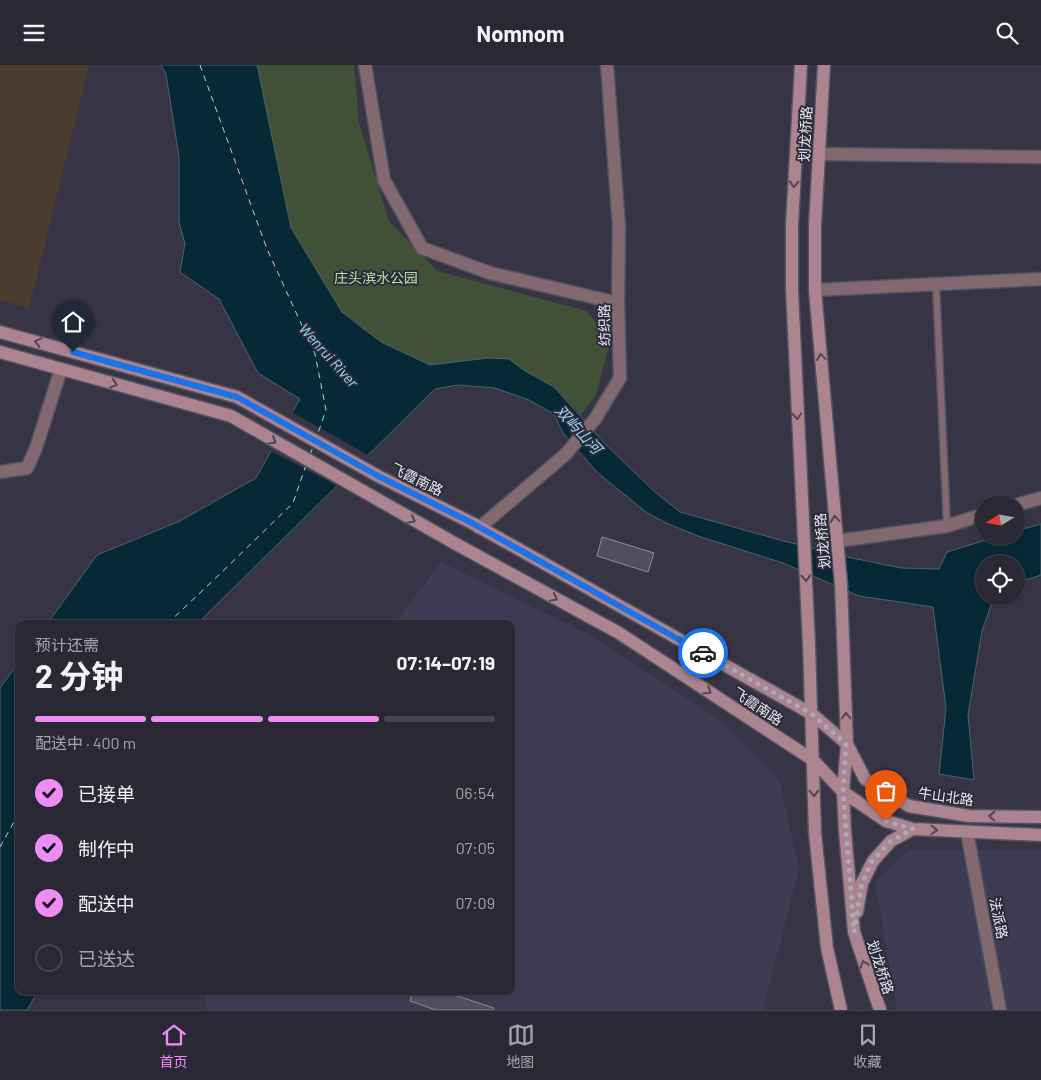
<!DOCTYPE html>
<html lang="zh">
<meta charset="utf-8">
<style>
body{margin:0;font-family:Barlow,"Noto Sans SC",sans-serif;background:#31303c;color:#f1f3f6;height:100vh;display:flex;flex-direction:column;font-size:19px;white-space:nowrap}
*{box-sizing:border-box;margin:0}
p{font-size:16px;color:#a5a6ac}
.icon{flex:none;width:28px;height:28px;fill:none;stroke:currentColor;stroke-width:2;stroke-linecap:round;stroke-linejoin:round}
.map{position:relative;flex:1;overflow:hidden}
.sheet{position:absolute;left:15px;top:555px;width:500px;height:375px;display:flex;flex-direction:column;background:#292834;border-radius:10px;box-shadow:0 1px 4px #0004,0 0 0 1px #45444f}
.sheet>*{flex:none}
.needle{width:32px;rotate:259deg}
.buttons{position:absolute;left:975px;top:430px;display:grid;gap:10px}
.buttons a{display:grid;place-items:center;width:50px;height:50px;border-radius:50%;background:#292834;box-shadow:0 1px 4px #0004,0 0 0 1px #45444f;font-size:25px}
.pin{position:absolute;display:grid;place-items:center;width:42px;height:42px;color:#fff;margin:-51px -21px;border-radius:50% 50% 50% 0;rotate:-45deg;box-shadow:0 0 5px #0007}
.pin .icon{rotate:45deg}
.courier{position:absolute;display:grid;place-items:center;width:50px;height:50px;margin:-25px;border:4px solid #1a73e8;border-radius:50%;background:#fff;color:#222;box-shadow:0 1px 6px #0007}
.headline em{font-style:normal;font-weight:700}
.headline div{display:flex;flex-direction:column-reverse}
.headline{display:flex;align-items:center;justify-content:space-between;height:85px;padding:0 20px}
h1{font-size:32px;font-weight:700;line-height:38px}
.bar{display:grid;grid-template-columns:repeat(4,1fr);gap:8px 5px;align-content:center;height:60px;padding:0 20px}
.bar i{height:6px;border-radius:4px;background:#45444f}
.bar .selected{background:#ef8bf6}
.bar p{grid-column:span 4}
ol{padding:0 20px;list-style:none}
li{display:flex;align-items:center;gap:15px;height:55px}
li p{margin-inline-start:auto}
li .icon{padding:5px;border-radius:50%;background:#ef8bf6;color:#111;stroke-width:4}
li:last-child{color:#a5a6ac}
li i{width:28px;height:28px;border:2px solid #45444f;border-radius:50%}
header{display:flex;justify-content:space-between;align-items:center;height:65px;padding:0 20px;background:#292834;font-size:22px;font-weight:700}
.tab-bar{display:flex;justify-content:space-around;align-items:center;height:70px;border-top:1px solid #45444f;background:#292834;font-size:14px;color:#a5a6ac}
.tab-bar a{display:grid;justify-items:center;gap:2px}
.tab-bar .selected{color:#ef8bf6}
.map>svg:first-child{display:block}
.commercial{fill:#4c3c30}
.built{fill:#3e3c52}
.green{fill:#415137}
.water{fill:#072935;stroke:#4b636e}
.pier{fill:#373545}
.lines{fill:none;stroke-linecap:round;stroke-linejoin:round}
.ferry{stroke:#92d9f8;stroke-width:1;stroke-dasharray:6 5;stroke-linecap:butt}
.building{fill:#504f60;stroke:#8c8c9e}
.service-casing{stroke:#535261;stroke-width:9}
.minor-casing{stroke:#535261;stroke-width:15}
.tertiary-casing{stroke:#535261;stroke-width:15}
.secondary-casing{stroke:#535261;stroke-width:15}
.service{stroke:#826970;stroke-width:6}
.minor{stroke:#826970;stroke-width:12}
.tertiary{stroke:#826970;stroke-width:12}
.secondary{stroke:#ab848f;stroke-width:12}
.oneway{stroke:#534654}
.done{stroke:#abaab6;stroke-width:5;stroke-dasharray:0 9}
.route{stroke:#1a73e8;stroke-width:6}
.labels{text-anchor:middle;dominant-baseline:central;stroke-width:4;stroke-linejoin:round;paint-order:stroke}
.street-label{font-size:14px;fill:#e9e9f3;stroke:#2d2b3b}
.park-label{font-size:14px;fill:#b7e19a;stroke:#2d2b3b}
.water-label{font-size:15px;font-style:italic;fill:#92d9f8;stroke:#2d2b3b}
</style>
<header><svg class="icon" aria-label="menu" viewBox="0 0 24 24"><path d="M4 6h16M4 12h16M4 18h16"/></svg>Nomnom<svg class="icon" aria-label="search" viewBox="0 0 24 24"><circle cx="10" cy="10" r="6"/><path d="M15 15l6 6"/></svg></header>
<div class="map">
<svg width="1041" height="945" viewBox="0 0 1041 945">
<rect width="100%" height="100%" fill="#373545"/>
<path class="commercial" d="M 0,0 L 89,0 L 29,243 L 0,235 Z"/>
<path class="built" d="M 441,497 L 590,570 L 717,653 L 779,715 L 799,803 L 763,945 L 206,945 L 206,926 L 511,926 L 511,559 L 394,559 Z
M 909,785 L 1041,785 L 1041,945 L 897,945 L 875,818 Z"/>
<path class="green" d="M 257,0 L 354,0 L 359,58 L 389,156 L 437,206 L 587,246 L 610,277 L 596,330 L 581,350 L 554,322 L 525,306 L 509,294 L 488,293 L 430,300 L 381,277 L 342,247 L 291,163 Z"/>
<path class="water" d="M 161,0 L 257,0 L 291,163 L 342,247 L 381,277 L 430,300 L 488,293 L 509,294 L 525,306 L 554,322 L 606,380 L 656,428 L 680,447 L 780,475 L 852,493 L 901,503 L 939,504 L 947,487 L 999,471 L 1016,471 L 1016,466 L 1041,459 L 1041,510 L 1016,518 L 1016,499 L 984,499 L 984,531 L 994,531 L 982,566 L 968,650 L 974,715 L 939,709 L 946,643 L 933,542 L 859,531 L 783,498 L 698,471 L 664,457 L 646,447 L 598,408 L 563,368 L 554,349 L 529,335 L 495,323 L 458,320 L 435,324 L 197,559 L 47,559 L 97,490 L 180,456 L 256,413 L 300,334 L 258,308 L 219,234 L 180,207 L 185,179 L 179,157 L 179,92 L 166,9 Z
M 19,597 L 19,926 L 38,926 L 27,945 L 0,945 L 0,623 Z"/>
<path class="pier" d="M 290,346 L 370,391 L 339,422 L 269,385 Z"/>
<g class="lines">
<path class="ferry" d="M 200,0 L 267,184 L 315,289 L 326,345 L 317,371
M 310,390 L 313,382
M 167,559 L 221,508 L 293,438 L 306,400
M 0,782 L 19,748"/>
</g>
<path class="building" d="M 602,472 L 654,488 L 648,507 L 597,491 Z
M 413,926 L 442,926 L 494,943 L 493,945 L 436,945 L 410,936 Z"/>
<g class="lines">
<g class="service-casing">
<path id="service" d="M 936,220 L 947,461"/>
</g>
<g class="minor-casing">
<path id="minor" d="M 815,225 L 1041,214
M 0,407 L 27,403 L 36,383 L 61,304
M 1016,440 L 1041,433
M 837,476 L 947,461 L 984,449
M 967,767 L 1000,945"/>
</g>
<g class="tertiary-casing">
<path id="tertiary" d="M 365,0 L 384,115 L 422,183 L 490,208 L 618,238
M 819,89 L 1041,92
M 479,463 L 566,389 L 595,354 L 620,313 L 618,238 L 619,162 L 607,0"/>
</g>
<g class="secondary-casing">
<path id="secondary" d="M 801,0 L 792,160 L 792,225 L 809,579 L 815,768 L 827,883 L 841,945
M 824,0 L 815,160 L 815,225 L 841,519 L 847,679 L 843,727 L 845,766 L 854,867 L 880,945
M 0,267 L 237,332 L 378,411 L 472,458 L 812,649 L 847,679 L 865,714 L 909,741 L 969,751 L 1041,752
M 0,287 L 231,351 L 456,479 L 619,568 L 813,695 L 843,727 L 886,756 L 913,764 L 1041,770
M 857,847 L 862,818 L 873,796 L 891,776 L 913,764"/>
</g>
<use href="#service" class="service"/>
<use href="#minor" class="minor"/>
<use href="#tertiary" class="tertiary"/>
<use href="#secondary" class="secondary"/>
</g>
<defs><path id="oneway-chevron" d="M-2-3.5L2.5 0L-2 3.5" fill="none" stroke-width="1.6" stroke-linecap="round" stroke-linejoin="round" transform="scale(1.25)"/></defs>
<g class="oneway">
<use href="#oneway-chevron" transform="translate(794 119) rotate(93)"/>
<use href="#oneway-chevron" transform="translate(38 277) rotate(-165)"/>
<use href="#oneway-chevron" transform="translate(821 292) rotate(-95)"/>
<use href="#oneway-chevron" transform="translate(114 319) rotate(16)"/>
<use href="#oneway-chevron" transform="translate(797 351) rotate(87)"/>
<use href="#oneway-chevron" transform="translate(273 376) rotate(30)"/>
<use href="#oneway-chevron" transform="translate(835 454) rotate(-95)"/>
<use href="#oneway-chevron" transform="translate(412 455) rotate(29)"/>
<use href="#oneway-chevron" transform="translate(806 513) rotate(87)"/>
<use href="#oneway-chevron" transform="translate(554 533) rotate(29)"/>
<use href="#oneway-chevron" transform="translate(708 626) rotate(33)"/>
<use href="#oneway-chevron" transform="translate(846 651) rotate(-91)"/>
<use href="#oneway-chevron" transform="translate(814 728) rotate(89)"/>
<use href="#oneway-chevron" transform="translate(992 751) rotate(-179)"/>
<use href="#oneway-chevron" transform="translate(934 765) rotate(2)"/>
<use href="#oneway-chevron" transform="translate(864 899) rotate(-108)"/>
</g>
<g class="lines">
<path class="done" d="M 703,588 L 812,649 L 846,679 L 843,727 L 854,867 L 862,818 L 872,796 L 891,776 L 913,764 L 886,756"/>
<path class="route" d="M 73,287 L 237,332 L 378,411 L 472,458 L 703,588"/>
</g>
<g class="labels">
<g class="street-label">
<text transform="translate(805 69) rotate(-87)">划龙桥路</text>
<text transform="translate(604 260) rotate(-91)">纺织路</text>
<text transform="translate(417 414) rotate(26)">飞霞南路</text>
<text transform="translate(822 476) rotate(-95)">划龙桥路</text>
<text transform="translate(758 641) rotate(33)">飞霞南路</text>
<text transform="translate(946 731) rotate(8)">牛山北路</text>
<text transform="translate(999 853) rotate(79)">法派路</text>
<text transform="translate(881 902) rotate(72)">划龙桥路</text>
</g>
<g class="park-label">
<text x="376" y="212">庄头滨水公园</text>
</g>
<g class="water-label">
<text transform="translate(329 290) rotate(48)">Wenrui River</text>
<text transform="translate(579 364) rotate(47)">双屿山河</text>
</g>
</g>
</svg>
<div class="buttons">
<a><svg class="needle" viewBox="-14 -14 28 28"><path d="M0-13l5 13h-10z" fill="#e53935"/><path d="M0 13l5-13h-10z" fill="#a5a6ac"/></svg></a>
<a><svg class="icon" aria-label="locate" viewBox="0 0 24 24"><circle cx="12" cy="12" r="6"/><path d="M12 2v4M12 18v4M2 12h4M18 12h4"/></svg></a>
</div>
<div class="pin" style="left:886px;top:756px;background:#ea580c"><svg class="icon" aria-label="bag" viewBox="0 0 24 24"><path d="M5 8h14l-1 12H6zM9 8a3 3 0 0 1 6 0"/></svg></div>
<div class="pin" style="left:73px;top:287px;background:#1f2937"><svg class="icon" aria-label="home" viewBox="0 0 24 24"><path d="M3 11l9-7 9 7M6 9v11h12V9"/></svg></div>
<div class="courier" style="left:703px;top:588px"><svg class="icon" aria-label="car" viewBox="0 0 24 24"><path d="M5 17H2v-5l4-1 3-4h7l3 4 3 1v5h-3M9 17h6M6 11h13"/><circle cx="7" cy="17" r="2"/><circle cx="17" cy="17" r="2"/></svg></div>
<section class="sheet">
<div class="headline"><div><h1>2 分钟</h1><p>预计还需</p></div><em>07:14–07:19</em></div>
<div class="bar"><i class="selected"></i><i class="selected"></i><i class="selected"></i><i></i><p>配送中 · 400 m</p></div>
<ol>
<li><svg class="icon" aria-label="check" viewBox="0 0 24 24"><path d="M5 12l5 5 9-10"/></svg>已接单<p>06:54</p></li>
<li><svg class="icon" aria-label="check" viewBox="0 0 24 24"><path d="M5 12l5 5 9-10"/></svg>制作中<p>07:05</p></li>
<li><svg class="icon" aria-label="check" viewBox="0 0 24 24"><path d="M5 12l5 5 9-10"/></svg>配送中<p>07:09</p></li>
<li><i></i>已送达</li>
</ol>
</section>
</div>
<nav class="tab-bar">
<a class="selected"><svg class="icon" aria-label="home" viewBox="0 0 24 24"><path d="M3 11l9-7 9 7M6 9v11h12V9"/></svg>首页</a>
<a><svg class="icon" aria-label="map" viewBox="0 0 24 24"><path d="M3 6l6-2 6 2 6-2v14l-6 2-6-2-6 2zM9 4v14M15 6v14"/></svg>地图</a>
<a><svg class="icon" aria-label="saved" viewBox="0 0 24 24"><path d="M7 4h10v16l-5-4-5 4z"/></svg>收藏</a>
</nav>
